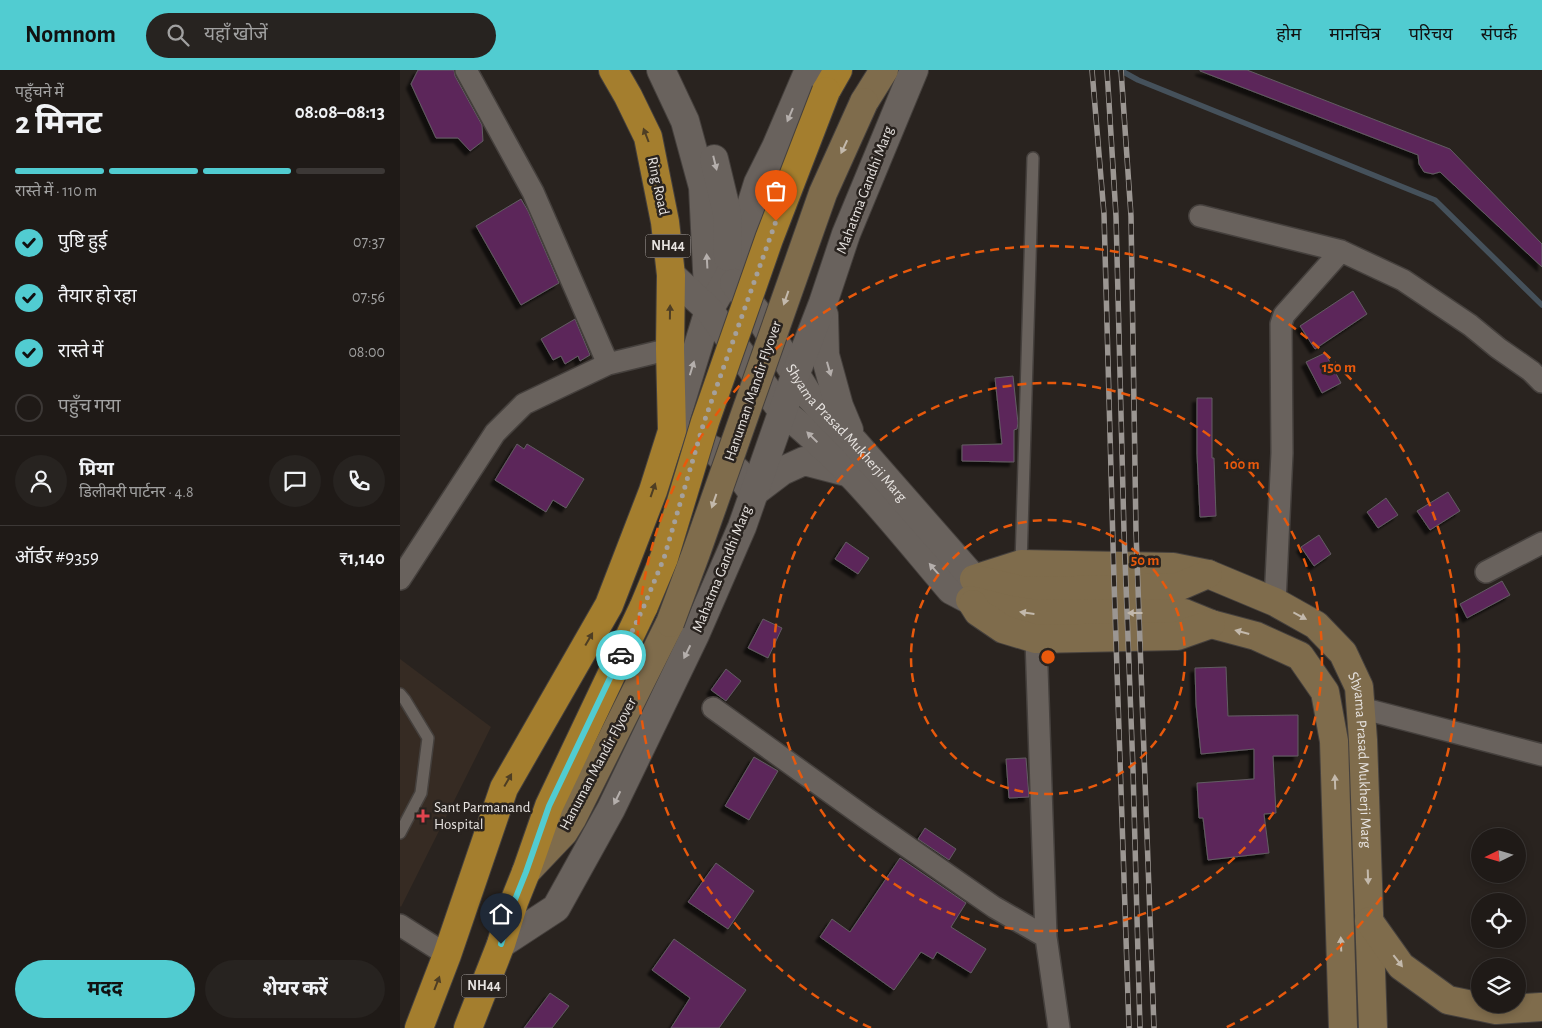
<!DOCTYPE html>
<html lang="hi">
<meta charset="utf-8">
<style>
body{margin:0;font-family:"Alegreya Sans","Noto Sans Devanagari",sans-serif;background:#272320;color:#f1f3f6;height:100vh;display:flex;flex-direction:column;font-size:19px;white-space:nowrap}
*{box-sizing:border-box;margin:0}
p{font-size:16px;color:#a1a1a1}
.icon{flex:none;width:28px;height:28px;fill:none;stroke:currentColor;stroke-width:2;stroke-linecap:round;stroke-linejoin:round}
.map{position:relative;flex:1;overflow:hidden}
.details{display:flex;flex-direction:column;background:#1f1a17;width:400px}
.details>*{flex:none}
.needle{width:32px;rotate:265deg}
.controls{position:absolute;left:1071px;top:758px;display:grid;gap:10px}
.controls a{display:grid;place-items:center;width:55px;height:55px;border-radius:50%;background:#1f1a17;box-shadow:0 2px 8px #0003,0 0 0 1px #3c3836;font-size:25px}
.pin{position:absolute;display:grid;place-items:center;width:42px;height:42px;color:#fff;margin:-51px -21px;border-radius:50% 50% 50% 0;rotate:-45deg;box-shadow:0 0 5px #0007}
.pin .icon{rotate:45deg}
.courier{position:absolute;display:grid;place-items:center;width:50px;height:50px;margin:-25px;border:4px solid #51ccd1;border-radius:50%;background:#fff;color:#222;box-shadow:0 1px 6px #0007}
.summary em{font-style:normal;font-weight:700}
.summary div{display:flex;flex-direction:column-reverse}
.summary{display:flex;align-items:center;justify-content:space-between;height:85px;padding:0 15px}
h1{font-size:32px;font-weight:700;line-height:38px}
.bar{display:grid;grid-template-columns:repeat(4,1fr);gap:8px 5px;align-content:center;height:60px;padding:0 15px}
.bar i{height:6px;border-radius:4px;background:#3c3836}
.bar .selected{background:#51ccd1}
.bar p{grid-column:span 4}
.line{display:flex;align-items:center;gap:12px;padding:0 15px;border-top:1px solid #3c3836}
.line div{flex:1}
.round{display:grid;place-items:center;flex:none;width:52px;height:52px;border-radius:26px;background:#272320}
ol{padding:0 15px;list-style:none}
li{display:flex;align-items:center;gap:15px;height:55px}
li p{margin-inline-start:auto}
li .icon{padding:5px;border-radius:50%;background:#51ccd1;color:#111;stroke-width:4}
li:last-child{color:#a1a1a1}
li i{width:28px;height:28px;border:2px solid #3c3836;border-radius:50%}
.action{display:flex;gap:10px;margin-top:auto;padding:10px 15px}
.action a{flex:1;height:58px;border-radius:30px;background:#51ccd1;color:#111;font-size:20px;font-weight:700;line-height:58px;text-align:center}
.action a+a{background:#272320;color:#f1f3f6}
header{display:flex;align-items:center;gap:30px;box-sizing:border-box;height:70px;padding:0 25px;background:#51ccd1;color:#111}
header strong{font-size:24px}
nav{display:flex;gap:28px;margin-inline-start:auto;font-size:18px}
.search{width:350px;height:45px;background:#272320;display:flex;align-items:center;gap:12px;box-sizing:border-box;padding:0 18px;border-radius:28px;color:#a1a1a1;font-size:19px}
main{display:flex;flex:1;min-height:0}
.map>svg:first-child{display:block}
.built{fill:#362b23}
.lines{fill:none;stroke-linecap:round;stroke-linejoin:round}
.stream{stroke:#45515b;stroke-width:5.5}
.building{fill:#5c285a;stroke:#625c62;filter:url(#shadow)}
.service-casing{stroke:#45403d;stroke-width:14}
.minor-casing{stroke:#45403d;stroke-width:24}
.tertiary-casing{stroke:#45403d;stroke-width:30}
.secondary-casing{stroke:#45403d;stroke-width:30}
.trunk-casing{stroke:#45403d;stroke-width:30}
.service{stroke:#69625d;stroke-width:11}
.minor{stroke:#69625d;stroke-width:21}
.tertiary{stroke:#69625d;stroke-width:28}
.secondary{stroke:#7f6c4c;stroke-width:28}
.trunk{stroke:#a47e2e;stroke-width:28}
.rail-casing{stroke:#9b9692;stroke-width:5.5}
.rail{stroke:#29231f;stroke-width:4;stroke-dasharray:11;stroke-linecap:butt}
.secondary-bridge-casing{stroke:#45403d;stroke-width:30;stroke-linecap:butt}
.trunk-bridge-casing{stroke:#45403d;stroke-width:30;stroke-linecap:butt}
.secondary-bridge{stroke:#7f6c4c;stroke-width:28}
.trunk-bridge{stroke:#a47e2e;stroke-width:28}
.oneway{fill:#b5afac}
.oneway2{fill:#4e3e24}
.oneway3{fill:#c3b9ac}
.done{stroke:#a4a09c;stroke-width:5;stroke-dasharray:0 9}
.route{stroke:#51ccd1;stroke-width:6}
.ring{fill:none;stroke:#e8590c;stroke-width:2.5;stroke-dasharray:9 6}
.health-dot{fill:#e0444e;stroke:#29231f;stroke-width:2}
.labels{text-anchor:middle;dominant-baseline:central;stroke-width:5;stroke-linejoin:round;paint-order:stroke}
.shield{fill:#29231f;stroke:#aea9a6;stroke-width:1}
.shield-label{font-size:14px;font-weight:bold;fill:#e7e3e0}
.street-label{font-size:15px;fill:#e7e3e0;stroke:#29231f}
.poi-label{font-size:15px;fill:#e7e3e0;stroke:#29231f;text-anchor:start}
.centre{fill:#e8590c;stroke:#29231f;stroke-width:2.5}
.ring-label{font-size:15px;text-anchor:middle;font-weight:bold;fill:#e8590c;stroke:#29231f;stroke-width:5;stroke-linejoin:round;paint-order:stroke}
</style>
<header>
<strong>Nomnom</strong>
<div class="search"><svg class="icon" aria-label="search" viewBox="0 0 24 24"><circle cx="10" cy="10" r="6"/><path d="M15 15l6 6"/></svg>यहाँ खोजें</div>
<nav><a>होम</a><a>मानचित्र</a><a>परिचय</a><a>संपर्क</a></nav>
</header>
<main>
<section class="details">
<div class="summary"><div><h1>2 मिनट</h1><p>पहुँचने में</p></div><em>08:08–08:13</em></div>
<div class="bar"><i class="selected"></i><i class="selected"></i><i class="selected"></i><i></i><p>रास्ते में · 110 m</p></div>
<ol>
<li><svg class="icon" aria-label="check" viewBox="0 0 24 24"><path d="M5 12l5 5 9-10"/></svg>पुष्टि हुई<p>07:37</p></li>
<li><svg class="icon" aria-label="check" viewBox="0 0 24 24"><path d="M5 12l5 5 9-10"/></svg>तैयार हो रहा<p>07:56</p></li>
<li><svg class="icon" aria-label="check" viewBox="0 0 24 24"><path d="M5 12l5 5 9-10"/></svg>रास्ते में<p>08:00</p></li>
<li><i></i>पहुँच गया</li>
</ol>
<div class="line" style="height:90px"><a class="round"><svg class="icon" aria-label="person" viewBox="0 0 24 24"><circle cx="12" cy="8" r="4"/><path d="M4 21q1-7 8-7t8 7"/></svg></a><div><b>प्रिया</b><p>डिलीवरी पार्टनर · 4.8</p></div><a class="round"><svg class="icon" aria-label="chat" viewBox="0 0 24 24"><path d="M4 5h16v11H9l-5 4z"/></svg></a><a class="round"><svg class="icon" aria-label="phone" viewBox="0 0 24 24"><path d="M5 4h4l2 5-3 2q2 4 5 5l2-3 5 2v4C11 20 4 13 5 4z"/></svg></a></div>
<div class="line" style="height:65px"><div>ऑर्डर #9359</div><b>₹1,140</b></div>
<div class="action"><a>मदद</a><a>शेयर करें</a></div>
</section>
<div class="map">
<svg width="1142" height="958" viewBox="0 0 1142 958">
<defs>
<filter id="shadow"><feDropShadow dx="-4.5" dy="4.5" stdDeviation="1" flood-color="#0009"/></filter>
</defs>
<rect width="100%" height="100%" fill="#29231f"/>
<path class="built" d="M 0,589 L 91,657 L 1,837 L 0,836 Z"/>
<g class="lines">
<path class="stream" d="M 720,0 L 738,10 L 1035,130 L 1142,235"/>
</g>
<path class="building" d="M 18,0 L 54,0 L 55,6 L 82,55 L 83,71 L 70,81 L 58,68 L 36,68 L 11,14 Z
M 800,0 L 847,0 L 1050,79 L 1142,174 L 1142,197 L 1040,102 L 1033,104 L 1024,102 L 1019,94 L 1018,85 L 800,1 Z
M 121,129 L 128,141 L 159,213 L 121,235 L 76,156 Z
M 953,221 L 967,244 L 915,279 L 900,256 Z
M 175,249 L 190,285 L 180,291 L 178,286 L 165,294 L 161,286 L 153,290 L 141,269 Z
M 925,283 L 941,313 L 922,323 L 906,292 Z
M 613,306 L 618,353 L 617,359 L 614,360 L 614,392 L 562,391 L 562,375 L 602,374 L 595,308 Z
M 797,328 L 812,328 L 812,388 L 814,388 L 816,446 L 800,447 L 797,384 Z
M 117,374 L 124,379 L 127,374 L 184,409 L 166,438 L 153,430 L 146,442 L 95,410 Z
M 1048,422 L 1060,441 L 1030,460 L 1017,441 Z
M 986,428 L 998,445 L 978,458 L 967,442 Z
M 919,465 L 931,484 L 914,496 L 901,477 Z
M 446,472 L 469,488 L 458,504 L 435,489 Z
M 1102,511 L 1110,525 L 1067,548 L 1060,534 Z
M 363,549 L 382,558 L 368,588 L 348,578 Z
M 826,597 L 828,646 L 898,645 L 898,686 L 873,686 L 876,743 L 864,744 L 869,783 L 808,790 L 803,748 L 799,748 L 797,713 L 854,709 L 854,679 L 801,684 L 796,634 L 795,598 Z
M 326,599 L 341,611 L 326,631 L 311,620 Z
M 354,687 L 378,701 L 349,750 L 325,736 Z
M 626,688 L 629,727 L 609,728 L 606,689 Z
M 525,758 L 556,779 L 549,790 L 518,769 Z
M 500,788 L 566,833 L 551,857 L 586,879 L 571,903 L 537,882 L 533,889 L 521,882 L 494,920 L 420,867 L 432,849 L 450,862 Z
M 316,793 L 354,821 L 328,859 L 288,832 Z
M 274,869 L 346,920 L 319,958 L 271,958 L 290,928 L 252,900 Z
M 150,923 L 169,936 L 152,958 L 124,958 Z"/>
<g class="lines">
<g class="service-casing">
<path id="service" d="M 621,494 L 633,88
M 0,624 L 5,630 L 28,668 L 21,723 L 0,763"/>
</g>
<g class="minor-casing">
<path id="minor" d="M 66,0 L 133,122 L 208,294
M 800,146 L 941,181 L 1003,210 L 1070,255 L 1098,278 L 1131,301 L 1142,312
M 1086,502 L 1142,473
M 0,509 L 95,363 L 124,334 L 208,294 L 270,279
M 875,532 L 882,383 L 881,254 L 884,245 L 941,181
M 636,569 L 646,867 L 659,958
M 313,638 L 466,748 L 594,837 L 646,867
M 961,638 L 1142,685
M 0,855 L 47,885"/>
</g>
<g class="tertiary-casing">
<g id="tertiary">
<path d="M 261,0 L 285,51 L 303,117 L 309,240"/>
<path d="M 409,0 L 376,77 L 358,113 L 329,206 L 309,240 L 272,361 L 315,381 L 338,402 L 353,423 L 382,401 L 404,391 L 450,403"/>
<path d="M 314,89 L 327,143 L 328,187"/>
<path d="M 271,205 L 309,240 L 383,342 C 448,392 498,458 551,520 L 570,530"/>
<path id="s1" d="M 334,213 L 355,240 L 409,326 L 454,372 L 574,509"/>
<path d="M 424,245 L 425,285 L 439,336 L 449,360"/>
<path d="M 101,874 L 156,838 L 211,739 L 295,565 L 342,457 L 396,303 L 423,233 L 446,164 L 514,0"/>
</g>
</g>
<g class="secondary-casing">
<g id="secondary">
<path d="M 464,32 L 484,0"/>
<path id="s2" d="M 574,509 L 621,494 L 773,497 L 808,504 L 875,532 L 916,555 L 943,583 L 959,617 L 963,670 L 973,958"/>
<path d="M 576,509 L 626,521 L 677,520 L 778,517 L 808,504"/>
<path d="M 570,530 L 611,540 L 637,544 L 784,543 L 811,554 L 856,566 L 900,586 L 925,622 L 934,671 L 943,958"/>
<path d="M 573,534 L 578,542 L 603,559 L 636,569 L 777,566 L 811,554"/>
<path d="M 126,802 L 164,762 L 172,749 L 270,553"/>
<path d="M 969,851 L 1001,896 L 1048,930 L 1096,940 L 1141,937"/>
</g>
</g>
<g class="trunk-casing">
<path id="trunk" d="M 426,21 L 438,0
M 19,958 L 47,885 L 104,718 L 209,535 L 253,421 L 272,361 L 270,279 L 271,205 L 265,152 L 248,67 L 228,26 L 213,0
M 68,958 L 101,874 L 114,832 L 126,802 L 149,736 L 244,536"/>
</g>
<use href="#service" class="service"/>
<use href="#minor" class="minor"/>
<use href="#tertiary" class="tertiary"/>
<use href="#secondary" class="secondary"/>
<use href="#trunk" class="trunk"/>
<g class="rail-casing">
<path id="rail" d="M 692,0 L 704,144 L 714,511 L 729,958
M 707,0 L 716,146 L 724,462 L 733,700 L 740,958
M 721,0 L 731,146 L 736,462 L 754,958"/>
</g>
<use href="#rail" class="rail"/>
<g class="secondary-bridge-casing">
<path id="secondary-bridge" d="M 270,553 L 296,483 L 423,123 L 464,32"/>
</g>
<g class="trunk-bridge-casing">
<path id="trunk-bridge" d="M 244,536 L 264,488 L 305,352 L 369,169 L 426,21"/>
</g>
<use href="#secondary-bridge" class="secondary-bridge"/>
<use href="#trunk-bridge" class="trunk-bridge"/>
</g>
<defs><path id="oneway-solid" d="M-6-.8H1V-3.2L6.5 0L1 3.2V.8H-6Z" transform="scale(1.25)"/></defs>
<g class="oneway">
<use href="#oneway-solid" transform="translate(390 45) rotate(113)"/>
<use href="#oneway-solid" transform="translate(315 93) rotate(76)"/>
<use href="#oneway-solid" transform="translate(307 191) rotate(-93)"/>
<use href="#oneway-solid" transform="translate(292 298) rotate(-73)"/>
<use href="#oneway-solid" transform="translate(429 299) rotate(74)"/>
<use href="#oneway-solid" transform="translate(412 367) rotate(-136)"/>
<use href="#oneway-solid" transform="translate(534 499) rotate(-131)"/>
<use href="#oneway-solid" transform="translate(287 582) rotate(116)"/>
<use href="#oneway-solid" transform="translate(217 728) rotate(116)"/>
</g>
<g class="oneway2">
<use href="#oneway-solid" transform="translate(246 65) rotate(-111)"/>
<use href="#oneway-solid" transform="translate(270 242) rotate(-89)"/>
<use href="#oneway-solid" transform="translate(253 420) rotate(-71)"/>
<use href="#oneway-solid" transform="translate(189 569) rotate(-60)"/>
<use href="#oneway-solid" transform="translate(108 710) rotate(-60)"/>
<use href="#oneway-solid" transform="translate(37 913) rotate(-69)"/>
</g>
<g class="oneway3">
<use href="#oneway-solid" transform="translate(444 77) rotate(115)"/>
<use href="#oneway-solid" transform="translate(386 228) rotate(109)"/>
<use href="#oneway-solid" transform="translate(314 431) rotate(109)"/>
<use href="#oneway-solid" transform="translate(627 543) rotate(-172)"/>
<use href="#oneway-solid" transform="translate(735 543) rotate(180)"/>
<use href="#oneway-solid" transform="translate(900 546) rotate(28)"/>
<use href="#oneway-solid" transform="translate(842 562) rotate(-165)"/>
<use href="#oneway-solid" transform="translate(935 712) rotate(-92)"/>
<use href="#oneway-solid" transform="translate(968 807) rotate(88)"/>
<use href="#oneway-solid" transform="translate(941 874) rotate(-92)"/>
<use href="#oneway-solid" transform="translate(998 891) rotate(52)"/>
</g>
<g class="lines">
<path class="done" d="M 221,585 L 244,536 L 264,488 L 304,352 L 376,151"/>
<path class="route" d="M 101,874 L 114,832 L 126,802 L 149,736 L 221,585"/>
</g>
<g class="ring">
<circle cx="648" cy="587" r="137"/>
<circle cx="648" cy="587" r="274"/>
<path d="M471 958A411 411 0 1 1 825 958"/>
</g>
<path class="health-dot" d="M20.5 738.5h5v5h5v5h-5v5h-5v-5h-5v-5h5z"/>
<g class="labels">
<g class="shield">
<rect x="245.5" y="164.5" width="45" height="23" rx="4"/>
<rect x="61.5" y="904.5" width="45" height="23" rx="4"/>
</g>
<g class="shield-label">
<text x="268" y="176">NH44</text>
<text x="84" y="916">NH44</text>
</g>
<g class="street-label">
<text transform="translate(258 116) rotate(78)">Ring Road</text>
<text transform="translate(465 120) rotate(-69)">Mahatma Gandhi Marg</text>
<text transform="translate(353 321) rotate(-71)">Hanuman Mandir Flyover</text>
<text stroke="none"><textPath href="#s1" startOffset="188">Shyama Prasad Mukherji Marg</textPath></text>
<text transform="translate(322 499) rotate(-68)">Mahatma Gandhi Marg</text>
<text stroke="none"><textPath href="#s2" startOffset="506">Shyama Prasad Mukherji Marg</textPath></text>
<text transform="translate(198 694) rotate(-62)">Hanuman Mandir Flyover</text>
</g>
<g class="poi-label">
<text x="34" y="737">Sant Parmanand<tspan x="34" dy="17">Hospital</tspan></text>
</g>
</g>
<circle cx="648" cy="587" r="8" class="centre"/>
<g class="ring-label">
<text x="939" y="302">150 m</text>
<text x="842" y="399">100 m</text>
<text x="745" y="495">50 m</text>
</g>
</svg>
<div class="controls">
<a><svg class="needle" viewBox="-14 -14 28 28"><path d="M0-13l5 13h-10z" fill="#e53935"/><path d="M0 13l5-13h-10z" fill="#a1a1a1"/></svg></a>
<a><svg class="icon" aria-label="locate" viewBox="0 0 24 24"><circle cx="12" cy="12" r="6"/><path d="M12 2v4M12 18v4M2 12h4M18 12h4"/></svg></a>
<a><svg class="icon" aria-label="layers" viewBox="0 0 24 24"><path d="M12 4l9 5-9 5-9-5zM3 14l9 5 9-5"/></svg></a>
</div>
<div class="pin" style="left:376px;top:151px;background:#ea580c"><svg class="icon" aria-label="bag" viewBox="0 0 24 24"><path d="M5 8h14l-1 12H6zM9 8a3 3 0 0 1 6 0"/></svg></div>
<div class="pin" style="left:101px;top:874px;background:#1f2937"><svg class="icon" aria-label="home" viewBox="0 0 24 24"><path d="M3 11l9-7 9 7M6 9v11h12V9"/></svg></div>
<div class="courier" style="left:221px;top:585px"><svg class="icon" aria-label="car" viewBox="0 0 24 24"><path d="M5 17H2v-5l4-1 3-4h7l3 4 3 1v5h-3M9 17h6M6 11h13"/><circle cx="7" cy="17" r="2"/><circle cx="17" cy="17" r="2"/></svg></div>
</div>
</main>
